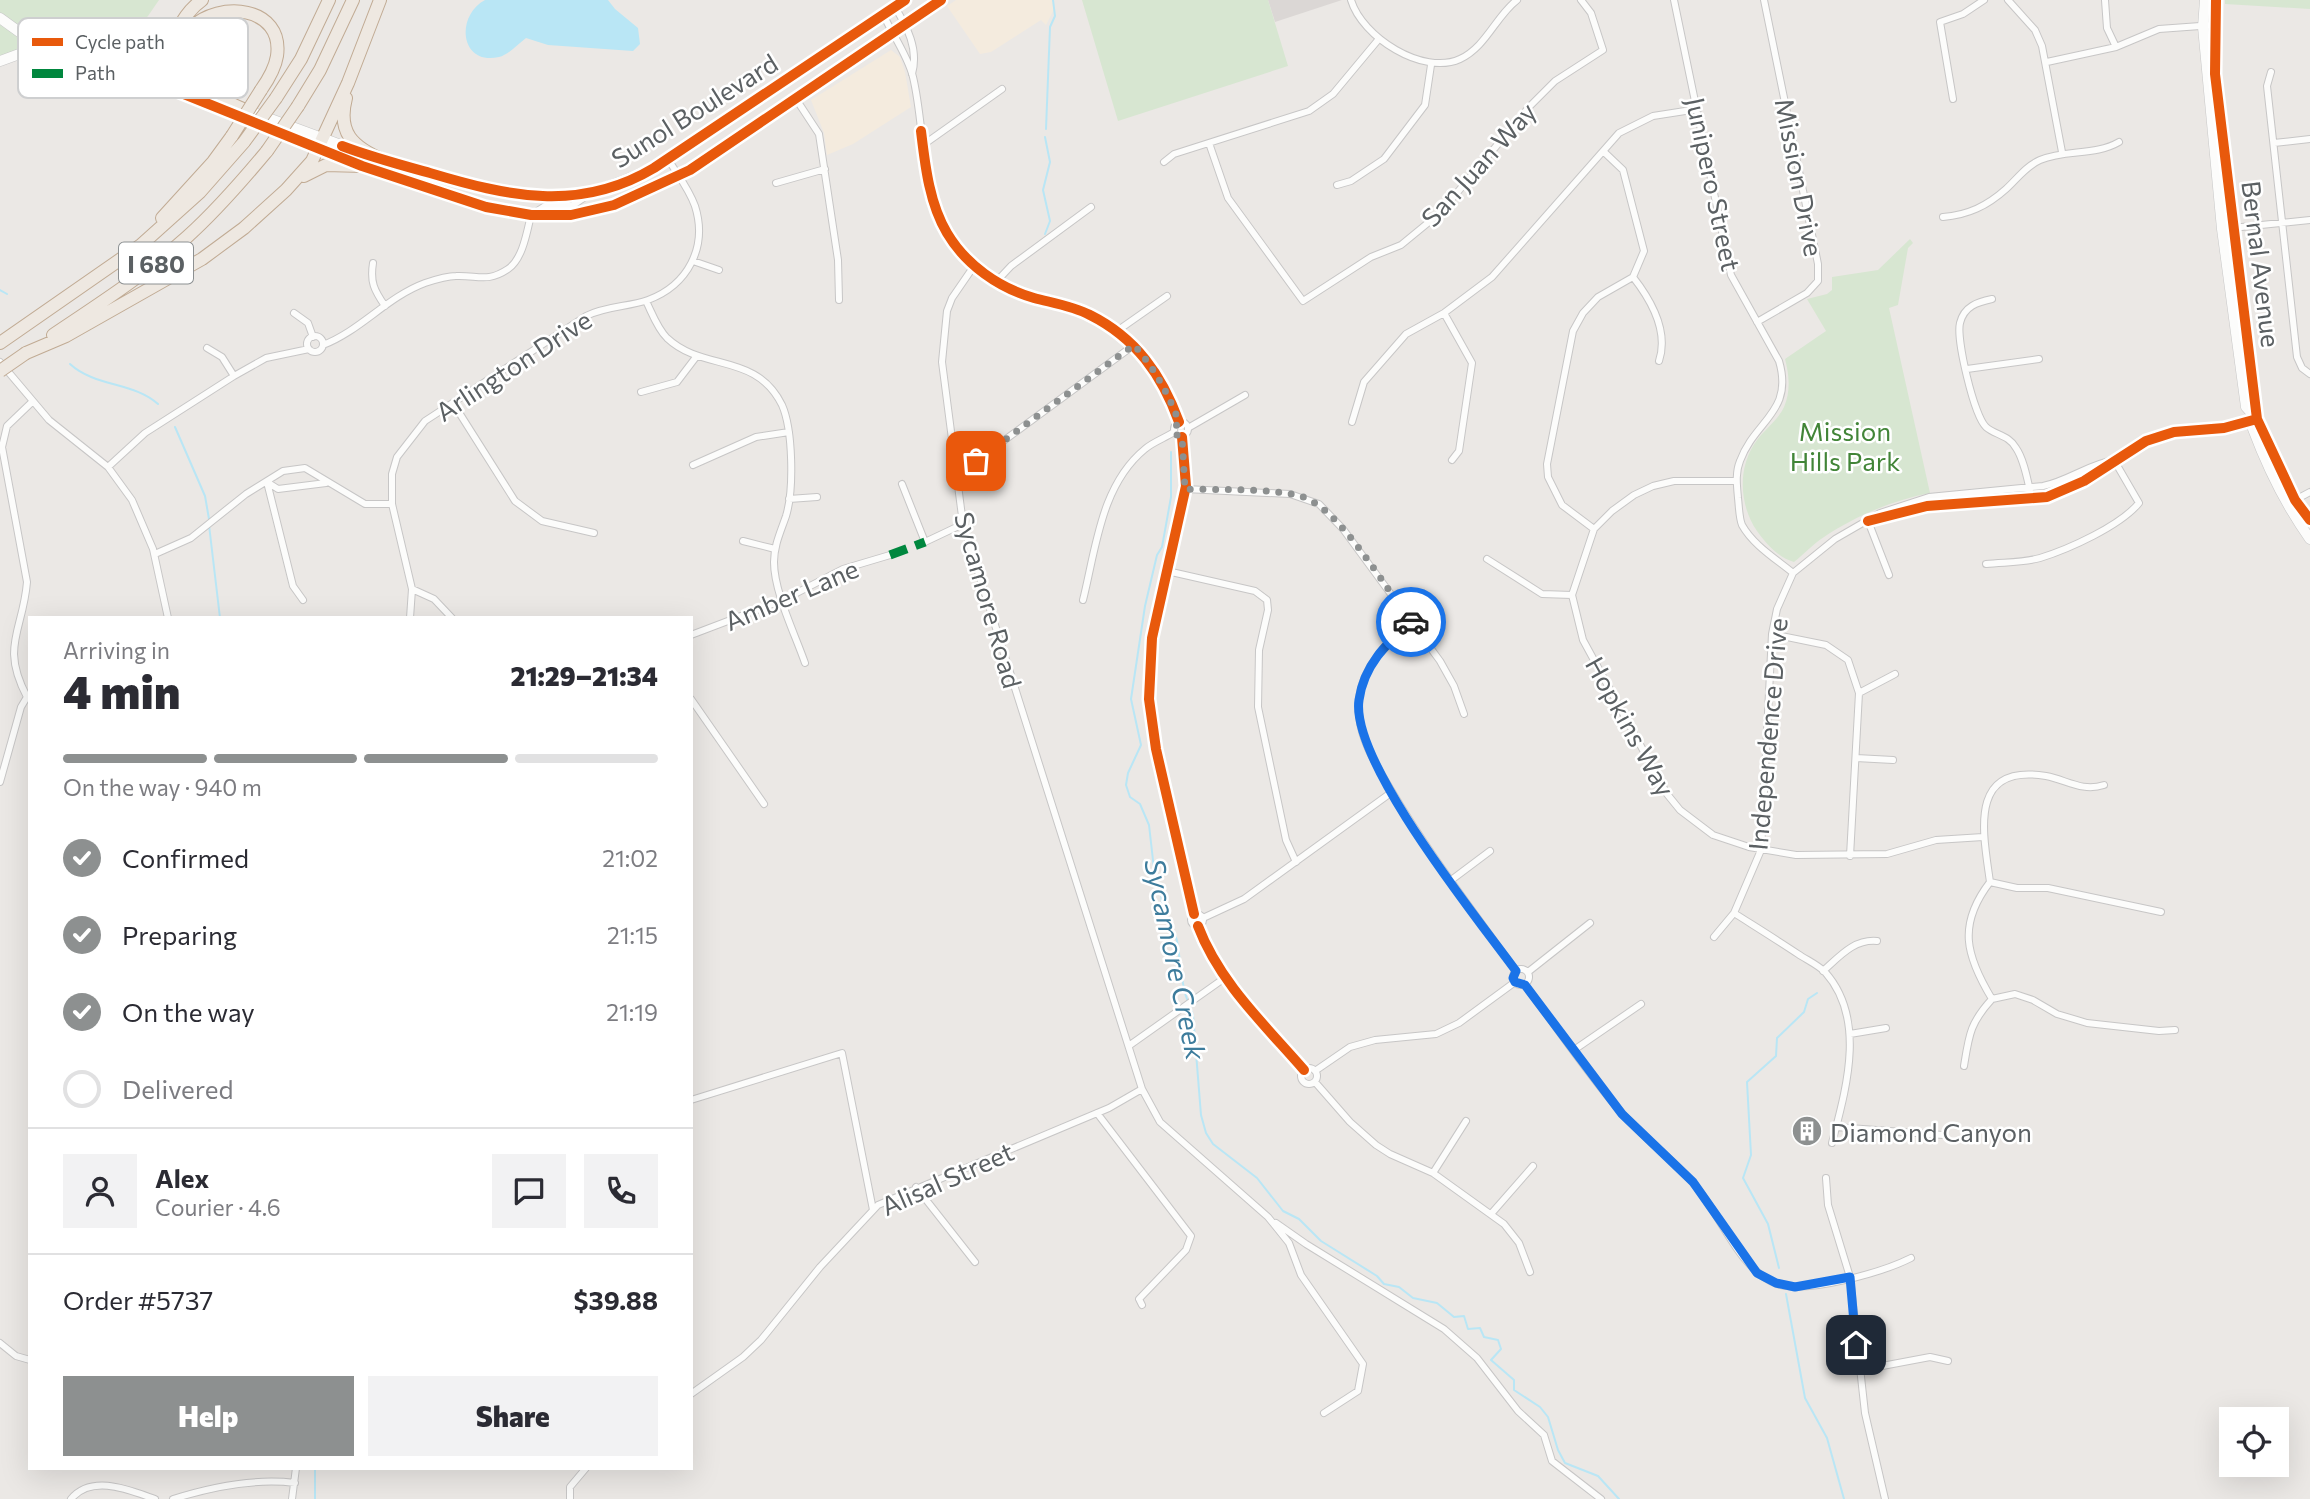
<!DOCTYPE html>
<meta charset="utf-8">
<style>
body{margin:0;font-family:Commissioner,sans-serif;background:#f2f2f3;color:#2b2b33;height:100vh;display:flex;flex-direction:column;font-size:26px;white-space:nowrap}
*{box-sizing:border-box;margin:0}
p{font-size:23px;color:#7c7c81}
.icon{flex:none;width:38px;height:38px;fill:none;stroke:currentColor;stroke-width:2;stroke-linecap:round;stroke-linejoin:round}
.map{position:relative;flex:1;overflow:hidden}
.side{position:absolute;left:28px;top:616px;width:665px;height:854px;display:flex;flex-direction:column;background:#fff;border-radius:0px;box-shadow:0 7px 28px #0002}
.side>*{flex:none}
.buttons{position:absolute;left:2219px;top:1407px;display:grid;gap:14px}
.buttons a{display:grid;place-items:center;width:70px;height:70px;border-radius:0px;background:#fff;box-shadow:0 7px 28px #0002;font-size:35px}
.pin{position:absolute;display:grid;place-items:center;width:60px;height:60px;color:#fff;margin:-30px;border-radius:14px;box-shadow:0 4px 10px #0006}
.courier{position:absolute;display:grid;place-items:center;width:70px;height:70px;margin:-35px;border:5px solid #1a73e8;border-radius:50%;background:#fff;color:#222;box-shadow:0 2px 9px #0007}
.summary em{font-style:normal;font-weight:800}
.summary div{display:flex;flex-direction:column-reverse}
.summary{display:flex;align-items:center;justify-content:space-between;height:119px;padding:0 35px}
h1{font-size:46px;font-weight:800;line-height:52px}
.bar{display:grid;grid-template-columns:repeat(4,1fr);gap:10px 7px;align-content:center;height:84px;padding:0 35px}
.bar i{height:9px;border-radius:5px;background:#e1e1e2}
.bar .on{background:#8d9090}
.bar p{grid-column:span 4}
.line{display:flex;align-items:center;gap:18px;padding:0 35px;border-top:2px solid #e1e1e2}
.line div{flex:1}
.round{display:grid;place-items:center;flex:none;width:74px;height:74px;border-radius:0px;background:#f2f2f3}
ol{padding:0 35px;list-style:none}
li{display:flex;align-items:center;gap:21px;height:77px}
li p{margin-inline-start:auto}
li .icon{padding:7px;border-radius:50%;background:#8d9090;color:#fff;stroke-width:4}
li:last-child{color:#7c7c81}
li i{width:38px;height:38px;border:4px solid #e1e1e2;border-radius:50%}
.primary-button{display:flex;gap:14px;margin-top:auto;padding:14px 35px}
.primary-button a{flex:1;height:80px;border-radius:0px;background:#8d9090;color:#fff;font-size:28px;font-weight:800;line-height:80px;text-align:center}
.primary-button a+a{background:#f2f2f3;color:#2b2b33}
.map>svg:first-child{display:block}
.commercial{fill:#f4ebde}
.industrial{fill:#dbd7d5}
.green{fill:#d7e6d1}
.water{fill:#b9e6f5}
.lines{fill:none;stroke-linecap:round;stroke-linejoin:round}
.stream{stroke:#b9e6f5;stroke-width:2}
.street-casing{stroke:#c7c6c6;stroke-width:8}
.secondary-casing{stroke:#c7c7c7;stroke-width:11}
.highway-casing{stroke:#c1ab94;stroke-width:14}
.street{stroke:#fcfcfb;stroke-width:6}
.secondary{stroke:#fcfcfb;stroke-width:10}
.highway{stroke:#eee8e1;stroke-width:12}
.highway-bridge-casing{stroke:#c1ab94;stroke-width:14;stroke-linecap:butt}
.highway-bridge{stroke:#eee8e1;stroke-width:12}
.quiet{stroke:#00873e;stroke-width:9;stroke-dasharray:18 9;stroke-linecap:butt}
.cycleway-casing{stroke:#fff;stroke-width:15}
.cycleway{stroke:#e8590c;stroke-width:10}
.done{stroke:#8d9090;stroke-width:7;stroke-dasharray:0 12.6}
.route{stroke:#1a73e8;stroke-width:9}
.labels{text-anchor:middle;dominant-baseline:central;stroke-width:5;stroke-linejoin:round;paint-order:stroke}
.shield{fill:#fff;stroke:#8c9092;stroke-width:2}
.shield-label{font-size:24px;font-weight:bold;fill:#5b6063}
.street-label{font-size:26px;fill:#5b6063;stroke:#fff}
.park-label{font-size:26px;fill:#428538;stroke:#fff}
.poi-label{font-size:26px;fill:#5b6063;stroke:#fff;text-anchor:start}
.water-label{font-size:28px;font-style:italic;fill:#3d7c9c;stroke:#fff}
.key{fill:#fff;stroke:#cecfd0;stroke-width:2}
.key-label{font-size:19px;fill:#5b6063}
</style>
<div class="map">
<svg width="2310" height="1499" viewBox="0 0 2310 1499">
<rect width="100%" height="100%" fill="#ebe8e5"/>
<path class="commercial" d="M 956,0 L 1054,0 L 1054,9 L 1046,25 L 1041,20 L 991,52 L 980,54 L 947,6 Z
M 891,50 L 900,57 L 905,72 L 911,107 L 853,144 L 827,155 L 824,133 L 811,100 Z"/>
<path class="industrial" d="M 1268,0 L 1342,0 L 1275,22 Z"/>
<path class="green" d="M 0,0 L 159,0 L 148,16 L 103,64 L 87,58 L 38,52 L 0,64 Z
M 1082,0 L 1268,0 L 1288,66 L 1118,121 Z
M 2225,0 L 2310,0 L 2310,9 L 2225,4 Z
M 1910,239 L 1913,243 L 1908,248 L 1898,305 L 1889,308 L 1930,493 C 1894,500 1855,516 1824,537 C 1813,544 1804,554 1794,562 C 1779,558 1766,544 1757,531 C 1739,505 1737,467 1757,440 C 1765,429 1778,420 1784,407 C 1791,391 1789,374 1785,359 L 1826,331 L 1807,299 L 1827,294 L 1832,290 L 1832,277 L 1878,270 Z"/>
<path class="water" d="M 485,0 L 608,0 L 615,9 L 638,28 L 640,44 L 633,51 L 548,45 L 526,38 C 518,44 508,55 499,57 C 460,66 455,16 485,0 Z"/>
<g class="lines">
<path class="stream" d="M 1046,129 L 1050,27 L 1055,16 L 1053,0
M 1045,234 L 1050,221 L 1043,190 L 1050,162 L 1045,137
M 0,290 L 7,294
M 70,364 C 95,387 134,382 158,404
M 175,427 L 205,496 L 209,519
M 1171,452 L 1171,497 L 1162,547 L 1157,555 L 1145,606 L 1131,699 L 1141,745 L 1128,773 L 1126,785 L 1130,797 L 1140,804 L 1149,825 L 1155,878 C 1164,889 1160,898 1163,910 C 1165,921 1175,930 1177,941 C 1181,962 1180,982 1188,1002
M 209,525 L 220,618
M 1190,1007 L 1193,1015 L 1201,1115 L 1206,1133 L 1213,1144 L 1257,1178 L 1283,1211 L 1299,1219 L 1321,1241 L 1377,1276 L 1384,1284 L 1399,1287 L 1413,1298 L 1437,1303 L 1454,1317 L 1464,1316 L 1468,1329 L 1480,1328 L 1484,1337 L 1498,1340 L 1501,1349 L 1491,1360 L 1514,1380 L 1514,1390 L 1540,1407 L 1548,1417 L 1558,1450 L 1565,1463 L 1598,1476 L 1619,1499
M 1779,1268 L 1768,1224 L 1743,1178 L 1751,1155 L 1747,1082 L 1776,1056 L 1777,1038 L 1804,1012 L 1808,999 L 1817,993
M 1786,1294 L 1805,1398 L 1827,1438 L 1844,1499
M 315,1499 L 315,1468"/>
<g class="street-casing">
<path id="street" d="M 1351,0 C 1362,37 1423,76 1460,59 C 1486,47 1496,16 1517,0
M 1674,0 L 1731,275 L 1779,361 C 1794,412 1755,420 1740,461 C 1735,473 1737,486 1738,498 C 1739,506 1739,518 1742,525 C 1753,545 1776,559 1793,573
M 2008,0 L 2035,30 L 2042,46 L 2062,152
M 2105,0 L 2107,28 L 2116,47
M 895,7 C 907,27 919,49 912,74
M 883,14 C 892,34 908,56 913,77 C 927,135 918,207 962,254 C 992,287 1029,294 1070,307 C 1126,324 1159,370 1179,422
M 2047,62 L 2116,47 L 2159,29 L 2214,25
M 2271,72 L 2267,86 L 2297,357 L 2302,368 L 2310,374
M 796,99 L 819,134 L 838,260 L 839,300
M 1953,99 L 1940,22 L 1963,14 L 1984,0
M 1209,143 L 1228,198 L 1303,301 L 1371,257 L 1401,245 L 1440,213 L 1530,106 L 1555,81 L 1603,50 L 1591,13 L 1581,0
M 2274,143 L 2310,139
M 923,145 L 1002,89
M 1164,162 L 1174,154 L 1309,111 L 1333,94 L 1378,40
M 776,183 L 825,169
M 1337,185 L 1351,181 L 1384,159 L 1425,105 L 1431,65
M 1943,217 C 1968,215 1987,206 2006,189 C 2017,179 2026,166 2040,160 C 2066,149 2095,156 2119,142
M 2222,229 L 2310,220
M 693,261 L 719,270
M 373,263 C 370,282 374,290 385,306
M 974,266 L 952,298 L 947,311 L 942,362 L 963,524 L 1142,1089 L 1160,1122 L 1268,1217 L 1289,1243 L 1301,1275 L 1363,1364 L 1358,1391 L 1324,1413
M 1633,277 C 1651,300 1669,331 1659,361
M 996,282 L 1011,266 L 1091,207
M 1992,299 C 1978,302 1964,306 1960,323 C 1956,339 1974,416 1986,427 C 1995,435 2009,435 2016,448 C 2025,461 2028,484 2032,499
M 646,301 C 652,313 657,328 667,338 C 703,372 756,352 782,405 C 793,430 794,490 786,516 C 781,531 774,545 774,562 C 774,592 795,634 805,663
M 294,313 L 308,323 L 313,337
M 1444,313 L 1472,363 L 1459,451 L 1452,460
M 1757,322 L 1807,293 L 1818,281 L 1818,264 L 1764,0
M 1117,331 L 1167,296
M307 344a8 8 0 1 1 16 0a8 8 0 1 1-16 0Z
M 323,345 C 360,331 387,297 425,283 C 434,280 447,276 456,276 C 478,275 487,283 508,269 C 523,259 527,231 531,215 L 545,206 L 572,206 L 592,192
M 207,348 L 222,357 L 234,376
M 0,362 L 49,420 L 108,467 L 132,500 L 153,549 L 168,618
M 1967,369 L 2039,359
M 641,392 L 677,382 L 696,357
M 453,403 L 515,501 L 542,521 L 594,533
M1174 429a7 7 0 1 1 14 0a7 7 0 1 1-14 0Z
M 1352,422 L 1364,382 L 1406,334 L 1444,313 L 1492,277 L 1619,133 L 1653,116 L 1698,109
M 1188,428 L 1245,395
M 1182,437 L 1186,486 L 1152,638 L 1149,699 L 1156,749 L 1194,914
M 693,465 L 756,437 L 789,432
M 108,467 L 145,433 L 234,376 L 266,358 L 309,349
M 957,475 L 1134,345
M 1736,481 L 1674,481 L 1653,486 L 1634,495 L 1612,511 L 1594,529 L 1572,595 L 1583,640 L 1667,794 L 1680,810 L 1713,835 L 1749,847 L 1796,855 L 1887,854 L 1936,840 L 1983,837
M 267,482 L 293,586 L 303,600
M 267,482 L 278,489 L 326,483
M 902,484 L 925,542 L 963,524
M 1185,489 L 1290,494 L 1319,504 L 1343,529 L 1440,661 L 1454,686 L 1464,714
M 789,499 L 817,497
M 2295,500 L 2310,492
M 1868,521 L 1889,575
M 1870,521 L 1927,506 L 2047,497 L 2084,481 L 2146,441 L 2174,432 L 2224,428 L 2257,419
M 1594,529 L 1562,505 L 1548,477 L 1547,464 L 1573,331 L 1583,313 L 1598,297 L 1633,277 L 1644,251 L 1623,170 L 1603,151
M 743,541 L 775,549
M 155,554 L 191,538 L 246,494 L 283,471 L 305,468 L 365,504 L 392,504
M 1487,559 L 1542,594 L 1572,595
M 1986,564 C 2003,562 2023,563 2040,558 C 2069,549 2120,526 2139,503 L 2114,460
M 1167,571 L 1255,591 L 1267,600 L 1268,610 L 1259,650 L 1258,707 L 1286,840 L 1296,862
M 412,589 L 434,599 L 452,618
M 1083,600 C 1096,548 1101,485 1145,449 C 1153,442 1165,438 1174,432
M 410,618 L 412,589 L 392,504 L 392,474 L 397,457 L 425,421 L 586,316 C 606,306 628,307 648,300 C 688,285 708,247 695,206 C 689,189 677,174 668,159
M 1411,622 C 1382,645 1354,677 1359,716 C 1362,744 1377,766 1391,790 C 1428,853 1473,911 1516,971
M 1772,634 L 1826,645 L 1848,660 L 1859,693 L 1850,856
M 691,635 L 783,600 L 843,569 L 890,555
M 1859,693 L 1895,674
M 691,699 L 764,804
M 1856,758 L 1893,760
M 0,782 L 21,707 L 27,697 C 0,646 23,631 27,582 L 2,447 L 7,426 L 32,402
M 1450,881 L 1490,851
M 1990,882 L 2017,888 L 2048,888 L 2161,912
M 1734,913 C 1756,927 1777,940 1798,954 C 1807,960 1818,965 1825,972 C 1867,1019 1846,1089 1832,1143
M1191 920a6 6 0 1 1 12 0a6 6 0 1 1-12 0Z
M 1203,918 L 1244,899 L 1392,792
M 1198,926 C 1219,982 1265,1025 1304,1070
M 1714,937 L 1734,913 L 1761,850 L 1772,634 L 1777,609 L 1793,573 L 1835,539 L 1880,513 L 1929,497 L 2043,486 C 2068,481 2089,464 2114,460
M1513 977a8 8 0 1 1 16 0a8 8 0 1 1-16 0Z
M 1823,971 C 1840,956 1854,939 1877,941
M 1528,972 L 1590,923
M 1525,985 C 1557,1027 1586,1072 1621,1112 C 1643,1138 1671,1157 1693,1183 C 1720,1212 1738,1270 1777,1284 C 1807,1294 1883,1272 1911,1258
M 1992,999 L 2015,994 L 2033,1000 L 2057,1014 L 2087,1023 L 2159,1031 L 2175,1030
M 1850,1034 L 1886,1028
M 1130,1045 L 1226,977
M 1574,1050 L 1641,1004
M 1964,1066 C 1969,1035 1970,1023 1992,999 C 1966,956 1957,925 1990,882 C 1983,832 1968,763 2046,776 C 2067,780 2082,792 2104,785
M1301 1076a8 8 0 1 1 16 0a8 8 0 1 1-16 0Z
M 1315,1071 L 1350,1047 L 1375,1040 L 1436,1034 L 1459,1023 L 1515,982
M 1315,1082 L 1350,1122 L 1376,1145 L 1390,1154 L 1433,1173 L 1504,1224 L 1519,1243 L 1530,1272
M 691,1100 L 842,1053 L 873,1210
M 1097,1113 L 1191,1236 L 1186,1250 L 1139,1299 L 1142,1305
M 1836,1127 L 1943,1135
M 1433,1173 L 1466,1121
M 1826,1178 L 1828,1205 L 1850,1277 L 1865,1413 L 1885,1499
M 916,1187 L 975,1262
M 1491,1214 L 1533,1166
M 1276,1223 L 1306,1244 L 1444,1329 L 1477,1358 L 1518,1411 L 1544,1435 L 1552,1461 L 1601,1499
M 0,1343 L 16,1356 L 30,1360
M 1861,1370 L 1930,1357 L 1948,1361
M 691,1394 L 743,1357 L 761,1340 L 820,1267 L 878,1205 L 1109,1108 L 1142,1089
M 71,1499 C 92,1474 129,1490 155,1499
M 173,1499 C 211,1487 254,1478 295,1483
M 292,1499 L 296,1468
M 570,1499 L 570,1487 L 586,1468"/>
</g>
<g class="secondary-casing">
<path id="secondary" d="M 2205,0 L 2203,27 L 2222,229 L 2246,407 L 2256,418
M 2216,0 L 2215,74 L 2257,419 L 2295,500 L 2310,520
M 0,18 L 29,39 L 33,49
M 0,61 L 33,49 L 70,52 L 159,84 L 362,166 L 430,189 L 507,212 L 571,215 L 614,205 L 690,170 L 941,0
M 175,86 L 217,100
M 257,114 L 365,154
M 379,158 C 502,196 564,224 681,151 L 905,0
M 2257,423 L 2253,429 C 2268,469 2285,504 2310,539"/>
</g>
<g class="highway-casing">
<path id="highway" d="M 187,44 C 186,82 211,95 243,109
M 159,84 C 169,54 175,19 202,0
M 167,88 C 174,69 179,44 191,28 C 219,0 284,6 277,56 C 275,69 268,80 261,90
M 276,98 L 301,59 L 329,0
M 346,98 C 337,133 353,147 383,160
M 298,106 L 320,70 L 353,0
M 304,176 L 326,165 L 362,166
M 162,218 L 213,162 L 232,136
M 53,335 C 99,304 146,274 187,237 C 216,211 242,181 267,151
M 0,343 L 141,245 L 200,192 L 244,142
M 26,353 L 66,336 L 202,259 L 244,228 L 286,190 L 312,161 L 348,83 L 380,0"/>
</g>
<use href="#street" class="street"/>
<use href="#secondary" class="secondary"/>
<use href="#highway" class="highway"/>
<g class="highway-bridge-casing">
<path id="highway-bridge" d="M 232,136 L 261,90
M 244,142 L 276,98
M 267,151 L 298,106
M 0,371 L 26,353"/>
</g>
<use href="#highway-bridge" class="highway-bridge"/>
<path class="quiet" d="M 890,555 L 925,542"/>
<g class="cycleway-casing">
<path id="cycleway" d="M 2216,0 L 2215,74 L 2257,419 L 2295,500 L 2310,520
M 159,84 L 362,166 L 486,207 L 531,215 L 571,215 L 614,205 L 690,170 L 941,0
M 921,131 C 925,164 929,203 947,233 C 966,265 999,288 1034,298 C 1053,303 1073,306 1090,315 C 1136,338 1162,375 1179,422
M 342,146 C 371,157 401,165 430,173 C 507,196 579,213 654,168 L 905,0
M 1182,437 L 1186,486 L 1152,638 L 1149,699 L 1156,749 L 1194,914
M 1868,521 L 1927,506 L 2047,497 L 2084,481 L 2146,441 L 2174,432 L 2224,428 L 2257,419
M 1198,926 C 1219,982 1265,1025 1304,1070"/>
</g>
<use href="#cycleway" class="cycleway"/>
</g>
<g class="lines">
<path class="done" d="M 976,461 L 1134,345 C 1155,369 1168,393 1179,422 L 1173,430 L 1175,434 L 1182,437 L 1185,489 C 1215,490 1277,488 1303,497 C 1340,509 1387,590 1411,622"/>
<path class="route" d="M 1411,622 C 1386,644 1364,665 1359,700 C 1350,761 1478,919 1516,971 L 1513,978 L 1515,982 L 1525,985 L 1622,1114 L 1693,1182 L 1757,1273 L 1776,1283 L 1795,1287 L 1850,1277 L 1856,1345"/>
</g>
<defs>
<g id="building-disc" transform="scale(1.575)"><circle r="9.5" fill="#8d9090" stroke="#fff"/><path d="M-4-6H4V6H1V3H-1V6H-4ZM-2.5-4.3h1.7v1.8h-1.7ZM.8-4.3h1.7v1.8H.8ZM-2.5-1h1.7V.8h-1.7ZM.8-1h1.7V.8H.8Z" fill="#fff"/></g>
</defs>
<g fill-rule="evenodd">
<use href="#building-disc" x="1807" y="1131"/>
</g>
<g class="labels">
<rect class="shield" x="119" y="242.5" width="74" height="41" rx="5"/>
<g class="shield-label">
<text x="156" y="263">I 680</text>
</g>
<g class="street-label">
<text transform="translate(694 110) rotate(-32)">Sunol Boulevard</text>
<text transform="translate(1478 164) rotate(-48)">San Juan Way</text>
<text transform="translate(1800 177) rotate(79)">Mission Drive</text>
<text transform="translate(1714 184) rotate(78)">Junipero Street</text>
<text transform="translate(2262 264) rotate(83)">Bernal Avenue</text>
<text transform="translate(513 365) rotate(-33)">Arlington Drive</text>
<text transform="translate(791 594) rotate(-23)">Amber Lane</text>
<text transform="translate(989 600) rotate(74)">Sycamore Road</text>
<text transform="translate(1631 726) rotate(61)">Hopkins Way</text>
<text transform="translate(1767 734) rotate(-85)">Independence Drive</text>
<text transform="translate(947 1178) rotate(-24)">Alisal Street</text>
</g>
<g class="park-label">
<text x="1845" y="430">Mission<tspan x="1845" dy="30">Hills Park</tspan></text>
</g>
<g class="poi-label">
<text x="1830" y="1131">Diamond Canyon</text>
</g>
<g class="water-label">
<text transform="translate(1176 959) rotate(78)">Sycamore Creek</text>
</g>
</g>
<rect x="18" y="18" width="230" height="80" rx="10" class="key"/>
<rect x="32" y="38" width="31" height="8" fill="#e8590c"/>
<rect x="32" y="69" width="31" height="9" fill="#00873e"/>
<g class="key-label">
<text x="75" y="49">Cycle path</text>
<text x="75" y="80">Path</text>
</g>
</svg>
<div class="buttons">
<a><svg class="icon" aria-label="locate" viewBox="0 0 24 24"><circle cx="12" cy="12" r="6"/><path d="M12 2v4M12 18v4M2 12h4M18 12h4"/></svg></a>
</div>
<div class="pin" style="left:976px;top:461px;background:#ea580c"><svg class="icon" aria-label="bag" viewBox="0 0 24 24"><path d="M5 8h14l-1 12H6zM9 8a3 3 0 0 1 6 0"/></svg></div>
<div class="pin" style="left:1856px;top:1345px;background:#1f2937"><svg class="icon" aria-label="home" viewBox="0 0 24 24"><path d="M3 11l9-7 9 7M6 9v11h12V9"/></svg></div>
<div class="courier" style="left:1411px;top:622px"><svg class="icon" aria-label="car" viewBox="0 0 24 24"><path d="M5 17H2v-5l4-1 3-4h7l3 4 3 1v5h-3M9 17h6M6 11h13"/><circle cx="7" cy="17" r="2"/><circle cx="17" cy="17" r="2"/></svg></div>
<section class="side">
<div class="summary"><div><h1>4 min</h1><p>Arriving in</p></div><em>21:29–21:34</em></div>
<div class="bar"><i class="on"></i><i class="on"></i><i class="on"></i><i></i><p>On the way · 940 m</p></div>
<ol>
<li><svg class="icon" aria-label="check" viewBox="0 0 24 24"><path d="M5 12l5 5 9-10"/></svg>Confirmed<p>21:02</p></li>
<li><svg class="icon" aria-label="check" viewBox="0 0 24 24"><path d="M5 12l5 5 9-10"/></svg>Preparing<p>21:15</p></li>
<li><svg class="icon" aria-label="check" viewBox="0 0 24 24"><path d="M5 12l5 5 9-10"/></svg>On the way<p>21:19</p></li>
<li><i></i>Delivered</li>
</ol>
<div class="line" style="height:126px"><a class="round"><svg class="icon" aria-label="person" viewBox="0 0 24 24"><circle cx="12" cy="8" r="4"/><path d="M4 21q1-7 8-7t8 7"/></svg></a><div><b>Alex</b><p>Courier · 4.6</p></div><a class="round"><svg class="icon" aria-label="chat" viewBox="0 0 24 24"><path d="M4 5h16v11H9l-5 4z"/></svg></a><a class="round"><svg class="icon" aria-label="phone" viewBox="0 0 24 24"><path d="M5 4h4l2 5-3 2q2 4 5 5l2-3 5 2v4C11 20 4 13 5 4z"/></svg></a></div>
<div class="line" style="height:91px"><div>Order #5737</div><b>$39.88</b></div>
<div class="primary-button"><a>Help</a><a>Share</a></div>
</section>
</div>
